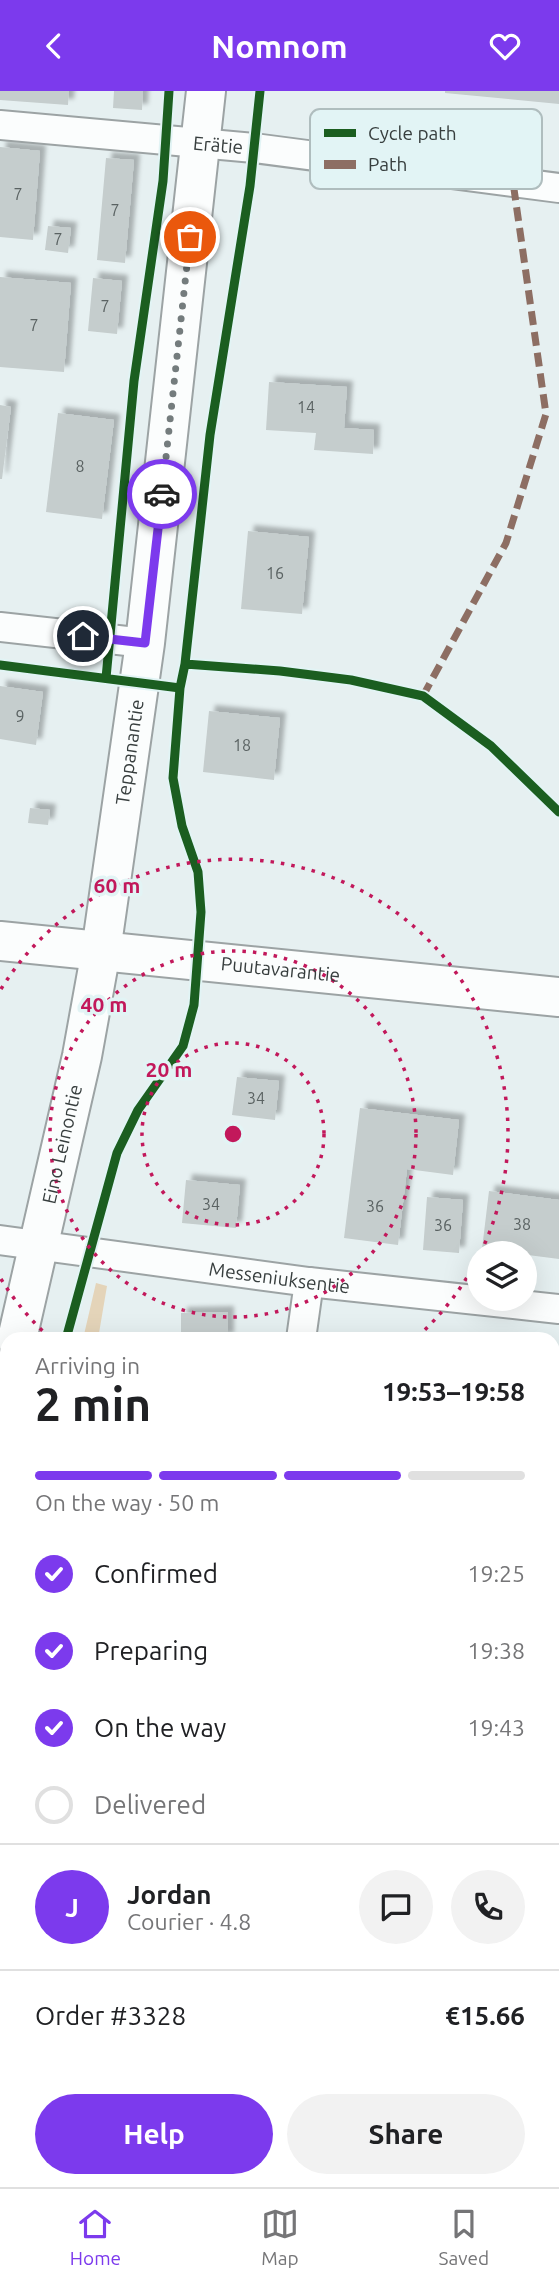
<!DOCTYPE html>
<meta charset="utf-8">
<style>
body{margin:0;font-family:Ubuntu,sans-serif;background:#f2f2f2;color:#202124;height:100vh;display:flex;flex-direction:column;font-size:26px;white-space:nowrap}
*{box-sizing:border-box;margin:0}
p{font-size:23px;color:#757577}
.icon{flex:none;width:38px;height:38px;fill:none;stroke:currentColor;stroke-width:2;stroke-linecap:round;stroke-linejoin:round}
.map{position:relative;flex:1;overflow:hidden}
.side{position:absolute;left:0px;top:1241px;width:560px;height:856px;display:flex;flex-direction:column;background:#fff;border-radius:21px 21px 0 0;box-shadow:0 7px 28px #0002}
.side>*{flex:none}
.buttons{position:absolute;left:467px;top:1150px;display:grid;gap:14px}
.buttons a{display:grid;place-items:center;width:70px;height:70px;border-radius:50%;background:#fff;box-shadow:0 7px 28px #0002;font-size:35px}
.pin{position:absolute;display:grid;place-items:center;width:60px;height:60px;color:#fff;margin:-30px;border:4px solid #fff;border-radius:50%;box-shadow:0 2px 7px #0007}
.courier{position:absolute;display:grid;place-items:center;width:70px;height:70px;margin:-35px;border:5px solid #7c3aed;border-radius:50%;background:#fff;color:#222;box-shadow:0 2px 9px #0007}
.summary em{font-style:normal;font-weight:700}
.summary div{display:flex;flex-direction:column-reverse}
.summary{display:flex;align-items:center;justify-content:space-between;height:119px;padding:0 35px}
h1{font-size:46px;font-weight:700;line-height:52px}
.bar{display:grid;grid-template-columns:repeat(4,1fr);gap:10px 7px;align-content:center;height:84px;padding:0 35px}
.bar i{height:9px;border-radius:5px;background:#e0e0e0}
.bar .selected{background:#7c3aed}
.bar p{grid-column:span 4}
.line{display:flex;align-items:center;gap:18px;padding:0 35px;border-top:2px solid #e0e0e0}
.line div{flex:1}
.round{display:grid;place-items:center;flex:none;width:74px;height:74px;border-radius:37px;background:#f2f2f2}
ol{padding:0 35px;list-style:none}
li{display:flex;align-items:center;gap:21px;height:77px}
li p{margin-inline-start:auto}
li .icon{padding:7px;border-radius:50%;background:#7c3aed;color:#fff;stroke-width:4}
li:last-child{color:#757577}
li i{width:38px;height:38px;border:4px solid #e0e0e0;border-radius:50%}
.action{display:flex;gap:14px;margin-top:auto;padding:14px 35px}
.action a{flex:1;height:80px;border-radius:42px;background:#7c3aed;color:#fff;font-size:28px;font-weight:700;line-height:80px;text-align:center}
.action a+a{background:#f2f2f2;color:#202124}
header{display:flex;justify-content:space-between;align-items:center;height:91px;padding:0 35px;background:#7c3aed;color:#fff;font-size:32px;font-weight:700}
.dock{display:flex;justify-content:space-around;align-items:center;height:98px;border-top:2px solid #e0e0e0;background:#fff;font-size:19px;color:#757577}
.dock a{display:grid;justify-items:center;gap:4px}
.dock .selected{color:#7c3aed}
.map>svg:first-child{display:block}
.green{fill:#e4d4b9}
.building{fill:#c5cdcd;filter:url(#shadow)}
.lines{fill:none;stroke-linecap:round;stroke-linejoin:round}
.street-casing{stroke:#9ca3a4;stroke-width:32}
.secondary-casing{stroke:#9ca3a4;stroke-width:42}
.street{stroke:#fbfdfd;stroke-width:28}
.secondary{stroke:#fbfdfd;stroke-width:38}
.quiet{stroke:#8d6e63;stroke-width:7;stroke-dasharray:14 7;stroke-linecap:butt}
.cycleway-casing{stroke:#e2f4f5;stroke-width:13}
.cycleway{stroke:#1b5e20;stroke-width:9}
.done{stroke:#747c7d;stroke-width:7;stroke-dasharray:0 12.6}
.route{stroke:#7c3aed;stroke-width:9}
.ring{fill:none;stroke:#c2185b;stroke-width:3.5;stroke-dasharray:3.5 7}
.labels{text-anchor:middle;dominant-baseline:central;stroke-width:7;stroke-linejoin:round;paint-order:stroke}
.number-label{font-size:16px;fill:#5a6262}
.street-label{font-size:19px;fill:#373e3e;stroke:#e2f4f5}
.key{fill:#e2f4f5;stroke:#afbdbe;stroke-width:2}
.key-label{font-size:19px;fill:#373e3e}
.centre{fill:#c2185b;stroke:#e2f4f5;stroke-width:3.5}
.ring-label{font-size:21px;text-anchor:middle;font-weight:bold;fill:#c2185b;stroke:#e2f4f5;stroke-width:7;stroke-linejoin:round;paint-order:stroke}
</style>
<header><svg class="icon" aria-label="back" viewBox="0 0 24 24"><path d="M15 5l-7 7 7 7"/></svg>Nomnom<svg class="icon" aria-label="heart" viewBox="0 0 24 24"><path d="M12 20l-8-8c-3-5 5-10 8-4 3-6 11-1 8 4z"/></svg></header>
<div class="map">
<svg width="559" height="2096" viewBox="0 0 559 2096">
<defs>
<filter id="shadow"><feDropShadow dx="6" dy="-6" stdDeviation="2" flood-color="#0004"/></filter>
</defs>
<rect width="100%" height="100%" fill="#e6f0f1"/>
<path class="green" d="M 96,1192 L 107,1195 L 98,1248 L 83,1248 Z
M 559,1619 L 559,1865 L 553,1863 L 553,1625 Z
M 7,1639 L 7,2090 L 47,2090 L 47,2096 L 0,2096 L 0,1668 Z"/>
<path class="building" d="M 0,0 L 69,0 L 68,14 L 0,9 Z
M 114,0 L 143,0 L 142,19 L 113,17 Z
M 445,0 L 559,0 L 559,13 L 445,2 Z
M 0,56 L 40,60 L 33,149 L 0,146 Z
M 106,67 L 134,69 L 125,172 L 97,169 Z
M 48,135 L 71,137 L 68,162 L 45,159 Z
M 0,186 L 71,192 L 64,281 L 0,276 Z
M 93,187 L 122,190 L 117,243 L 88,240 Z
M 269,291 L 347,296 L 344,337 L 374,339 L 373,363 L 314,359 L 316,342 L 266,339 Z
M 0,314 L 11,316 L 2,388 L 0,388 Z
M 58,322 L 114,329 L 102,428 L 46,421 Z
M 248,440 L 309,446 L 302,523 L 241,518 Z
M 0,595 L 43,601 L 36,654 L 0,648 Z
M 209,620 L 280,627 L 274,689 L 203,681 Z
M 30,717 L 50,719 L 48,734 L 28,732 Z
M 237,986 L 279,990 L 275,1029 L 232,1024 Z
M 360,1017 L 459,1029 L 453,1084 L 407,1078 L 398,1154 L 344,1147 Z
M 186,1089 L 240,1094 L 236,1137 L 182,1132 Z
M 489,1100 L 559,1109 L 559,1168 L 482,1158 Z
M 427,1106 L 463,1109 L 459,1162 L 423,1159 Z
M 228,1221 L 228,1248 L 181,1248 L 181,1222 Z
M 559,1398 L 559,1444 L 555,1446 L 553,1400 Z
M 553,2053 L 559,2054 L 559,2081 L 553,2079 Z
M 56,2090 L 97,2090 L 97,2096 L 56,2096 Z
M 191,2090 L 239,2090 L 239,2096 L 191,2096 Z"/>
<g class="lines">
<g class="street-casing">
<g id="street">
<path id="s1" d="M 0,34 L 254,57 L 559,97"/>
<path d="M 0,536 L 145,552"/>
<path id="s2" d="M 0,1149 L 309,1191 L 559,1218"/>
<path d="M 301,1248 L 309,1191"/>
<path d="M 280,2096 L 280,2090"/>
</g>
</g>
<g class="secondary-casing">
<g id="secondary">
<path id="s3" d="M 0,850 L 559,906"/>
<path id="s4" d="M 17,1248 L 82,965 L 101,860 L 145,552 L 206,0"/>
<path d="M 0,1317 L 7,1289"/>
</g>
</g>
<use href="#street" class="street"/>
<use href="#secondary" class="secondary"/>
<path class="quiet" d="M 423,605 L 506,452 L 546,323 L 513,91"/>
<g class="cycleway-casing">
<path id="cycleway" d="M 185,573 L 280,580 L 351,589 L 423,605 L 491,655 L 559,721
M 0,574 L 180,597
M 106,587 L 134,290 L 163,90 L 169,0
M 66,1248 L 117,1062 L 138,1019 L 183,955 L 194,914 L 201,821 L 198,781 L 182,735 L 173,687 L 180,597 L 185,573 L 210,344 L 250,95 L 260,0"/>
</g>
<use href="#cycleway" class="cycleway"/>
</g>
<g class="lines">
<path class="done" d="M 162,403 L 190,146"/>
<path class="route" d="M 83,545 L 145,552 L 162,403"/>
</g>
<g class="ring">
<circle cx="233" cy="1043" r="91"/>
<circle cx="233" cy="1043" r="183"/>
<path d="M50 1247A274 274 0 0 1 1 1188M1 898A274 274 0 1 1 416 1247"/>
</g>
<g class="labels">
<g class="number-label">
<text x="18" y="103">7</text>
<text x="115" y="119">7</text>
<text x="58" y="148">7</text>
<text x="105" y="215">7</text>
<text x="34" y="234">7</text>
<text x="306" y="316">14</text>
<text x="80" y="375">8</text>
<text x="275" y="482">16</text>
<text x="20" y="625">9</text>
<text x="242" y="654">18</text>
<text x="256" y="1007">34</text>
<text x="211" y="1113">34</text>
<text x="375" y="1115">36</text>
<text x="522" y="1133">38</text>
<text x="443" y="1134">36</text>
</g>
<g class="street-label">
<text stroke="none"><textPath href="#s1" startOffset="219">Erätie</textPath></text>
<text stroke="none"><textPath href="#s4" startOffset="598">Teppanantie</textPath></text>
<text stroke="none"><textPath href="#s3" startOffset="282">Puutavarantie</textPath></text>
<text stroke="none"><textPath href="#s4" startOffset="200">Eino Leinontie</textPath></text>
<text stroke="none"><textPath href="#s2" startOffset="282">Messeniuksentie</textPath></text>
</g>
</g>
<rect x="310" y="18" width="232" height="80" rx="10" class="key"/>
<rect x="324" y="38" width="32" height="8" fill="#1b5e20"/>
<rect x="324" y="69" width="32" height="9" fill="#8d6e63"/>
<g class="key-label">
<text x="368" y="49">Cycle path</text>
<text x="368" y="80">Path</text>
</g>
<circle cx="233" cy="1043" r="10" class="centre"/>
<g class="ring-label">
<text x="117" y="802">60 m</text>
<text x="104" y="921">40 m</text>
<text x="169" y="986">20 m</text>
</g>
</svg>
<div class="buttons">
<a><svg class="icon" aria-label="layers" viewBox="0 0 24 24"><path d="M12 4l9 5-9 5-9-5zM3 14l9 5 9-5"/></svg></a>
</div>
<div class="pin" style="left:190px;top:146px;background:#ea580c"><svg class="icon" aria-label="bag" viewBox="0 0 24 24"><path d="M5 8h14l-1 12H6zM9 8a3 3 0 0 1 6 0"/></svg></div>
<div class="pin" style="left:83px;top:545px;background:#1f2937"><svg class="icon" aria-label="home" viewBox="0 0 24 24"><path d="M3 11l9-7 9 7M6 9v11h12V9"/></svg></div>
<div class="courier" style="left:162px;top:403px"><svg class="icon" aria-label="car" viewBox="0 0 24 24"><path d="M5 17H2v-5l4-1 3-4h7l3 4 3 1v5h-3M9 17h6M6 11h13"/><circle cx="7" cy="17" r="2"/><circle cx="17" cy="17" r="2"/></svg></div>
<section class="side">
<div class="summary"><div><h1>2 min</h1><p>Arriving in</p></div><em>19:53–19:58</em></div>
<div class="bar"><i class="selected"></i><i class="selected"></i><i class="selected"></i><i></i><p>On the way · 50 m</p></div>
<ol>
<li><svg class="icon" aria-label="check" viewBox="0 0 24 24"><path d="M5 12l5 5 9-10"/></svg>Confirmed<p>19:25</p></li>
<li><svg class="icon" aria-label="check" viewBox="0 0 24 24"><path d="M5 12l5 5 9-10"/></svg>Preparing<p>19:38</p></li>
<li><svg class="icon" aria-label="check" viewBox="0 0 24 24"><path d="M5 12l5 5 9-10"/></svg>On the way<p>19:43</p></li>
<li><i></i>Delivered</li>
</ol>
<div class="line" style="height:126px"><b class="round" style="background:#7c3aed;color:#fff">J</b><div><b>Jordan</b><p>Courier · 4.8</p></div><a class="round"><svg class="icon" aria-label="chat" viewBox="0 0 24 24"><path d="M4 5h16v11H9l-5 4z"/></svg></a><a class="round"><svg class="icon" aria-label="phone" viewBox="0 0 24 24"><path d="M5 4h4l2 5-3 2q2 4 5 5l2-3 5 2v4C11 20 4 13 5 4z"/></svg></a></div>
<div class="line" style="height:91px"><div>Order #3328</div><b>€15.66</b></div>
<div class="action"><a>Help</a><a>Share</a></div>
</section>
</div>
<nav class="dock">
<a class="selected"><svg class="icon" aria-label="home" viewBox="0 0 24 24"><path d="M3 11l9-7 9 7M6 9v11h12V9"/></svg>Home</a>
<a><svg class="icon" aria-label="map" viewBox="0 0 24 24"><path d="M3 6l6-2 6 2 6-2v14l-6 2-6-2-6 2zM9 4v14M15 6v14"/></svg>Map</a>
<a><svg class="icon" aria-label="saved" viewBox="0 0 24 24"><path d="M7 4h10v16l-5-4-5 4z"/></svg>Saved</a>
</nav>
